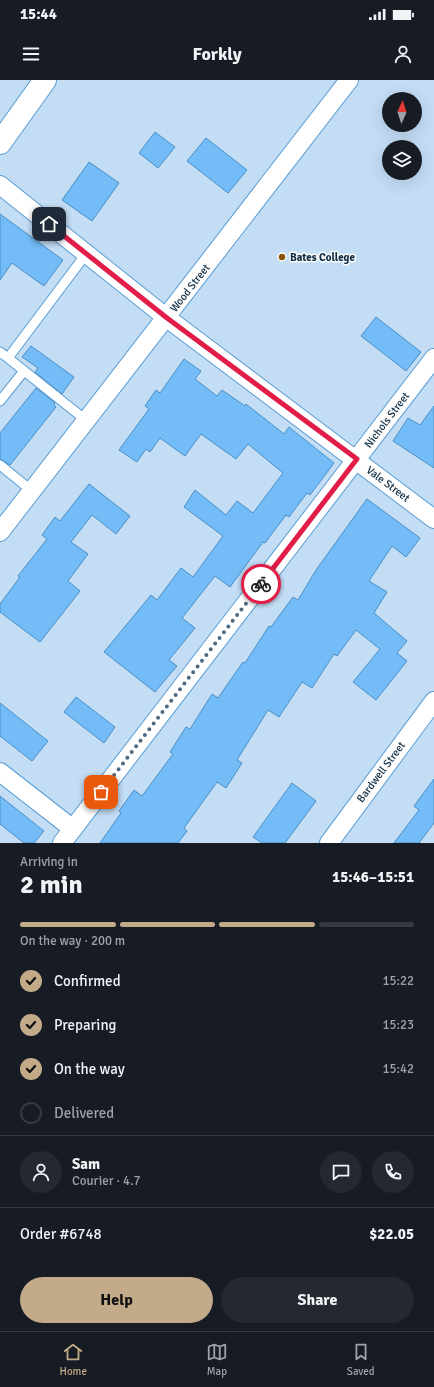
<!DOCTYPE html>
<meta charset="utf-8">
<style>
body{margin:0;font-family:Signika,sans-serif;background:#242831;color:#f1f3f6;height:100vh;display:flex;flex-direction:column;font-size:15px;white-space:nowrap}
*{box-sizing:border-box;margin:0}
p{font-size:13px;color:#9ea1a6}
.icon{flex:none;width:22px;height:22px;fill:none;stroke:currentColor;stroke-width:2;stroke-linecap:round;stroke-linejoin:round}
.map{position:relative;height:763px;overflow:hidden}
.side{display:flex;flex-direction:column;background:#171b24;flex:1}
.side>*{flex:none}
.needle{width:26px;rotate:3deg}
.fabs{position:absolute;left:382px;top:12px;display:grid;gap:8px}
.fabs a{display:grid;place-items:center;width:40px;height:40px;border-radius:50%;background:#171b24;box-shadow:0 4px 16px #0002;font-size:20px}
.pin{position:absolute;display:grid;place-items:center;width:34px;height:34px;color:#fff;margin:-17px;border-radius:8px;box-shadow:0 2px 6px #0006}
.courier{position:absolute;display:grid;place-items:center;width:40px;height:40px;margin:-20px;border:3px solid #e11d48;border-radius:50%;background:#fff;color:#222;box-shadow:0 1px 5px #0007}
.overview em{font-style:normal;font-weight:700}
.overview div{display:flex;flex-direction:column-reverse}
.overview{display:flex;align-items:center;justify-content:space-between;height:68px;padding:0 20px}
h1{font-size:26px;font-weight:700;line-height:30px}
.bar{display:grid;grid-template-columns:repeat(4,1fr);gap:6px 4px;align-content:center;height:48px;padding:0 20px}
.bar i{height:5px;border-radius:3px;background:#363941}
.bar .current{background:#c3ab8a}
.bar p{grid-column:span 4}
.line{display:flex;align-items:center;gap:10px;padding:0 20px;border-top:1px solid #363941}
.line div{flex:1}
.round{display:grid;place-items:center;flex:none;width:42px;height:42px;border-radius:21px;background:#242831}
ol{padding:0 20px;list-style:none}
li{display:flex;align-items:center;gap:12px;height:44px}
li p{margin-inline-start:auto}
li .icon{padding:4px;border-radius:50%;background:#c3ab8a;color:#111;stroke-width:4}
li:last-child{color:#9ea1a6}
li i{width:22px;height:22px;border:2px solid #363941;border-radius:50%}
.primary-button{display:flex;gap:8px;margin-top:auto;padding:8px 20px}
.primary-button a{flex:1;height:46px;border-radius:24px;background:#c3ab8a;color:#111;font-size:16px;font-weight:700;line-height:46px;text-align:center}
.primary-button a+a{background:#242831;color:#f1f3f6}
.status{display:flex;justify-content:space-between;align-items:center;height:28px;padding:0 20px;background:#171b24;direction:ltr}
.status svg{height:11px;fill:currentColor}
header{display:flex;justify-content:space-between;align-items:center;height:52px;padding:0 20px;background:#171b24;font-size:18px;font-weight:700}
.menu{display:flex;justify-content:space-around;align-items:center;height:56px;border-top:1px solid #363941;background:#171b24;font-size:11px;color:#9ea1a6}
.menu a{display:grid;justify-items:center;gap:2px}
.menu .current{color:#c3ab8a}
.map>svg:first-child{display:block}
.building{fill:#73bcf8;stroke:#4a8fc5}
.lines{fill:none;stroke-linecap:round;stroke-linejoin:round}
.service-casing{stroke:#589dd4;stroke-width:11}
.minor-casing{stroke:#589dd4;stroke-width:20}
.secondary-casing{stroke:#589dd4;stroke-width:24}
.service{stroke:#fff;stroke-width:9}
.minor{stroke:#fff;stroke-width:18}
.secondary{stroke:#fff;stroke-width:22}
.done{stroke:#4e6a81;stroke-width:4;stroke-dasharray:0 7.2}
.route{stroke:#e11d48;stroke-width:5}
.poi-dot{fill:#8a5206;stroke:#fbfbfb;stroke-width:1.5}
.labels{text-anchor:middle;dominant-baseline:central;stroke-width:3;stroke-linejoin:round;paint-order:stroke}
.poi-label{font-size:11px;font-weight:bold;fill:#0f2c42;stroke:#fbfbfb;text-anchor:start}
.street-label{font-size:11px;fill:#0f2c42;stroke:#fbfbfb}
</style>
<div class="status"><b>15:44</b><svg viewBox="0 0 49 12"><path d="M0 12V9h3v3zM5 12V6h3v6zM10 12V3h3v9zM15 12V0h3v12zM26 1h20v11H26zM47 4h2v5h-2z"/></svg></div>
<header><svg class="icon" aria-label="menu" viewBox="0 0 24 24"><path d="M4 6h16M4 12h16M4 18h16"/></svg>Forkly<svg class="icon" aria-label="person" viewBox="0 0 24 24"><circle cx="12" cy="8" r="4"/><path d="M4 21q1-7 8-7t8 7"/></svg></header>
<div class="map">
<svg width="434" height="763" viewBox="0 0 434 763">
<rect width="100%" height="100%" fill="#c3ddf5"/>
<path class="building" d="M 155,52 L 175,67 L 158,88 L 139,73 Z
M 206,58 L 247,90 L 228,113 L 187,81 Z
M 89,82 L 119,103 L 92,141 L 62,120 Z
M 0,134 L 63,180 L 44,206 L 12,183 L 0,200 Z
M 376,237 L 421,272 L 406,291 L 361,256 Z
M 31,266 L 74,297 L 62,314 L 35,292 L 38,288 L 22,277 Z
M 184,279 L 201,291 L 195,299 L 217,316 L 222,310 L 245,326 L 246,324 L 284,354 L 289,347 L 334,383 L 310,415 L 307,413 L 289,437 L 286,435 L 265,463 L 263,462 L 230,507 L 215,496 L 182,538 L 195,548 L 169,580 L 177,586 L 155,612 L 104,572 L 151,515 L 157,520 L 181,488 L 193,497 L 223,456 L 184,427 L 195,410 L 226,435 L 237,421 L 253,433 L 283,393 L 248,364 L 236,379 L 201,354 L 185,376 L 160,358 L 150,372 L 146,369 L 137,382 L 119,370 L 149,329 L 145,326 L 156,310 L 160,313 Z
M 36,308 L 55,323 L 54,325 L 56,327 L 10,385 L 0,379 L 0,353 Z
M 434,326 L 434,388 L 393,361 L 408,338 L 420,345 Z
M 89,404 L 130,436 L 116,454 L 92,435 L 71,462 L 88,474 L 68,501 L 80,511 L 40,562 L 0,532 L 0,524 L 20,497 L 18,496 L 47,459 L 42,455 L 55,437 L 60,441 Z
M 367,419 L 420,458 L 406,477 L 392,466 L 369,501 L 387,512 L 374,533 L 407,561 L 397,573 L 407,581 L 376,620 L 353,602 L 380,569 L 356,550 L 337,576 L 334,574 L 312,608 L 302,602 L 279,637 L 268,630 L 237,680 L 242,683 L 226,708 L 217,702 L 184,748 L 187,751 L 178,763 L 100,763 L 121,733 L 119,731 L 134,710 L 142,716 L 173,674 L 170,672 L 186,647 L 190,649 L 212,614 L 218,618 L 243,582 L 245,583 L 269,546 L 271,547 L 293,517 L 298,520 L 316,490 Z
M 76,617 L 115,647 L 104,663 L 64,632 Z
M 0,623 L 48,661 L 32,681 L 0,656 Z
M 434,699 L 434,743 L 419,763 L 394,763 L 419,730 L 414,726 Z
M 292,703 L 316,721 L 285,763 L 262,763 L 253,757 Z
M 0,716 L 44,751 L 34,763 L 24,763 L 0,744 Z"/>
<g class="lines">
<g class="service-casing">
<path id="service" d="M 0,272 L 8,278 L 86,174
M 8,278 L 87,341
M 0,321 L 24,291
M 0,385 L 32,411"/>
</g>
<g class="minor-casing">
<path id="minor" d="M 0,105 L 167,238 L 434,439
M 0,452 L 349,0
M 0,692 L 73,749
M 62,763 L 434,278
M 329,763 L 434,621"/>
</g>
<g class="secondary-casing">
<path id="secondary" d="M 0,63 L 45,0"/>
</g>
<use href="#service" class="service"/>
<use href="#minor" class="minor"/>
<use href="#secondary" class="secondary"/>
</g>
<g class="lines">
<path class="done" d="M 101,712 L 261,504"/>
<path class="route" d="M 49,144 L 167,238 L 357,379 L 261,504"/>
</g>
<circle class="poi-dot" cx="282" cy="177" r="4"/>
<g class="labels">
<g class="poi-label">
<text x="290" y="177">Bates College</text>
</g>
<g class="street-label">
<text transform="translate(190 208) rotate(-52)">Wood Street</text>
<text transform="translate(387 340) rotate(-53)">Nichols Street</text>
<text transform="translate(388 404) rotate(37)">Vale Street</text>
<text transform="translate(381 692) rotate(-53)">Bardwell Street</text>
</g>
</g>
</svg>
<div class="fabs">
<a><svg class="needle" viewBox="-14 -14 28 28"><path d="M0-13l5 13h-10z" fill="#e53935"/><path d="M0 13l5-13h-10z" fill="#9ea1a6"/></svg></a>
<a><svg class="icon" aria-label="layers" viewBox="0 0 24 24"><path d="M12 4l9 5-9 5-9-5zM3 14l9 5 9-5"/></svg></a>
</div>
<div class="pin" style="left:101px;top:712px;background:#ea580c"><svg class="icon" aria-label="bag" viewBox="0 0 24 24"><path d="M5 8h14l-1 12H6zM9 8a3 3 0 0 1 6 0"/></svg></div>
<div class="pin" style="left:49px;top:144px;background:#1f2937"><svg class="icon" aria-label="home" viewBox="0 0 24 24"><path d="M3 11l9-7 9 7M6 9v11h12V9"/></svg></div>
<div class="courier" style="left:261px;top:504px"><svg class="icon" aria-label="bike" viewBox="0 0 24 24"><circle cx="6" cy="16" r="4"/><circle cx="18" cy="16" r="4"/><path d="M6 16l4-8h5l3 8M10 8l3 8H6M13 5h3"/></svg></div>
</div>
<section class="side">
<div class="overview"><div><h1>2 min</h1><p>Arriving in</p></div><em>15:46–15:51</em></div>
<div class="bar"><i class="current"></i><i class="current"></i><i class="current"></i><i></i><p>On the way · 200 m</p></div>
<ol>
<li><svg class="icon" aria-label="check" viewBox="0 0 24 24"><path d="M5 12l5 5 9-10"/></svg>Confirmed<p>15:22</p></li>
<li><svg class="icon" aria-label="check" viewBox="0 0 24 24"><path d="M5 12l5 5 9-10"/></svg>Preparing<p>15:23</p></li>
<li><svg class="icon" aria-label="check" viewBox="0 0 24 24"><path d="M5 12l5 5 9-10"/></svg>On the way<p>15:42</p></li>
<li><i></i>Delivered</li>
</ol>
<div class="line" style="height:72px"><a class="round"><svg class="icon" aria-label="person" viewBox="0 0 24 24"><circle cx="12" cy="8" r="4"/><path d="M4 21q1-7 8-7t8 7"/></svg></a><div><b>Sam</b><p>Courier · 4.7</p></div><a class="round"><svg class="icon" aria-label="chat" viewBox="0 0 24 24"><path d="M4 5h16v11H9l-5 4z"/></svg></a><a class="round"><svg class="icon" aria-label="phone" viewBox="0 0 24 24"><path d="M5 4h4l2 5-3 2q2 4 5 5l2-3 5 2v4C11 20 4 13 5 4z"/></svg></a></div>
<div class="line" style="height:52px"><div>Order #6748</div><b>$22.05</b></div>
<div class="primary-button"><a>Help</a><a>Share</a></div>
</section>
<nav class="menu">
<a class="current"><svg class="icon" aria-label="home" viewBox="0 0 24 24"><path d="M3 11l9-7 9 7M6 9v11h12V9"/></svg>Home</a>
<a><svg class="icon" aria-label="map" viewBox="0 0 24 24"><path d="M3 6l6-2 6 2 6-2v14l-6 2-6-2-6 2zM9 4v14M15 6v14"/></svg>Map</a>
<a><svg class="icon" aria-label="saved" viewBox="0 0 24 24"><path d="M7 4h10v16l-5-4-5 4z"/></svg>Saved</a>
</nav>
